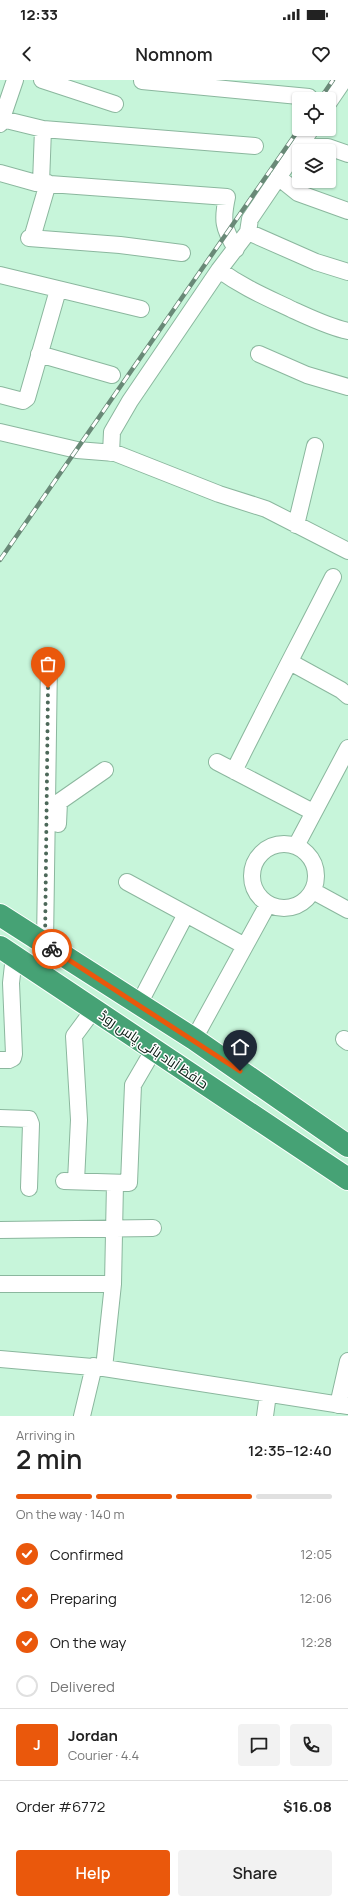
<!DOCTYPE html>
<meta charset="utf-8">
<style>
body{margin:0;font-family:Manrope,Cairo,sans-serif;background:#f2f2f2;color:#222;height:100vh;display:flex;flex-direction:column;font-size:15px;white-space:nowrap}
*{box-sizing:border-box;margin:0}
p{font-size:13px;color:#767676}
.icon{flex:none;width:22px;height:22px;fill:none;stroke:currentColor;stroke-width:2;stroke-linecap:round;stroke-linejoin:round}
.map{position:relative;height:1336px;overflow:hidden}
.drawer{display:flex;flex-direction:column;background:#fff;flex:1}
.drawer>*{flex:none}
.tools{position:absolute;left:292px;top:12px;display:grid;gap:8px}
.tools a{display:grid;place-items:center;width:44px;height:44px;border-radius:4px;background:#fff;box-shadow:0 1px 3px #0004;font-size:20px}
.pin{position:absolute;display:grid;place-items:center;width:34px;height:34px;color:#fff;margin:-41px -17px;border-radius:50% 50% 50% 0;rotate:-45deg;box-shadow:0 0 4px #0007}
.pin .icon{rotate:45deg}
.courier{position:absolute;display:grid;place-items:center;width:40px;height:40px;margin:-20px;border:3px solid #ea580c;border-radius:50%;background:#fff;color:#222;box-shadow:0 1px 5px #0007}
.headline em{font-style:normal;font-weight:600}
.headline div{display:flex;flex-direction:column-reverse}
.headline{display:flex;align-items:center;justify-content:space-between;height:68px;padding:0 16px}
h1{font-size:26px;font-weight:600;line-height:30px}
.bar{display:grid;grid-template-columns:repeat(4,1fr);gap:6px 4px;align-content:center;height:48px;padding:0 16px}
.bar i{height:5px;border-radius:3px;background:#e0e0e0}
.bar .active{background:#ea580c}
.bar p{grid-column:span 4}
.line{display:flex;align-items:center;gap:10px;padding:0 16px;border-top:1px solid #e0e0e0}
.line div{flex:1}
.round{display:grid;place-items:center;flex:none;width:42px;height:42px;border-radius:4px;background:#f2f2f2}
ol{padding:0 16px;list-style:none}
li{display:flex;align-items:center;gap:12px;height:44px}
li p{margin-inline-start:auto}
li .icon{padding:4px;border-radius:50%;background:#ea580c;color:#fff;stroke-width:4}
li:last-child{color:#767676}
li i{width:22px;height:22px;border:2px solid #e0e0e0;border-radius:50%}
.button{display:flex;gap:8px;margin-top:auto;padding:8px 16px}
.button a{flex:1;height:46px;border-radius:4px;background:#ea580c;color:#fff;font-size:16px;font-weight:600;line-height:46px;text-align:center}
.button a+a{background:#f2f2f2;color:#222}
.status{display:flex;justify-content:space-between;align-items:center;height:28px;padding:0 20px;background:#fff;direction:ltr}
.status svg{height:11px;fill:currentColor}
header{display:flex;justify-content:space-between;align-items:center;height:52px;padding:0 16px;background:#fff;font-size:18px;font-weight:600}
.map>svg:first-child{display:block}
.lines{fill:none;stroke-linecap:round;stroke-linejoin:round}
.minor-casing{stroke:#8bb79e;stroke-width:18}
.highway-casing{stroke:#fff;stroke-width:24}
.minor{stroke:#fff;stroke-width:16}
.highway{stroke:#46a275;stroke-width:22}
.rail-casing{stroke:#698977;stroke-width:4.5}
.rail{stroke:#fff;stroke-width:3;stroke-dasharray:9;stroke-linecap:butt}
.done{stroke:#4c6859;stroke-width:4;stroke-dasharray:0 7.2}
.route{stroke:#ea580c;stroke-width:5}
.labels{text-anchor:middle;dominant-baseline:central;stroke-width:3;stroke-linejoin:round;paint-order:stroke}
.street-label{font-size:14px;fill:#0a1c13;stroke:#fff}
</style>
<div class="status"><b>12:33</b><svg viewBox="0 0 49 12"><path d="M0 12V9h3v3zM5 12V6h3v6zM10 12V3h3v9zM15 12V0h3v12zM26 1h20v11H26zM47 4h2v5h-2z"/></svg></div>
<header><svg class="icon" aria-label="back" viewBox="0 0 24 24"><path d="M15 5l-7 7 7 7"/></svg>Nomnom<svg class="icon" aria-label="heart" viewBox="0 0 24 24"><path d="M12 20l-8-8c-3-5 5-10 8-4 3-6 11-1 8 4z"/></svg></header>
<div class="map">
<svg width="348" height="1336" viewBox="0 0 348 1336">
<rect width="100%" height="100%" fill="#c7f5da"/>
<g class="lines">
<g class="minor-casing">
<path id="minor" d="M 42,0 L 115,24
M 142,1 L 309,17
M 329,22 L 344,0
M 2,39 L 43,49 L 255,66
M 0,44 L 15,0
M 301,63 L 308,67 L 328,67 L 348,74
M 0,93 L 36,103 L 227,117 C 222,140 223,148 236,169
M 278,97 L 298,113 L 348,131
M 41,103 L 43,49
M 248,152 L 316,182 L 348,192
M 29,158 L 120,165 L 182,173
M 32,158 L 48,103
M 219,190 C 244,208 266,217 293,230 C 311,238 329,247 348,251
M 0,195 L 141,229
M 39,274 L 112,295
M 259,274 L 307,295 L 348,307
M 0,315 L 23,321 L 27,318 L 58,210
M 0,352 L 77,370 L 115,373 L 219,414 L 266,429 L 348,471
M 111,373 L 112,352 L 130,321 L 219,190 L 248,152 L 250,139 L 311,49
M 296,445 L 315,366
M 290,582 L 341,610 L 348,616
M 217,682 L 313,732
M 234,691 C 266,626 300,562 333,497
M 58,744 L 59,722 L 105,690
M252 796a32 32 0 1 1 64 0a32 32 0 1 1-64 0Z
M 296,766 L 348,668
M 127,802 L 245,866
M 313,811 L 348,830
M 45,864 L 49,581
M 139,924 L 186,834
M 194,959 L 268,824
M 344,959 L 348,962
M 0,980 L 9,980 L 13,978 L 14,974 L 11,903 L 14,876
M 0,1038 L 29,1039 L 31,1044 L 29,1108
M 64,1101 L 129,1103 L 133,1005 L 154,969
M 76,1101 L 79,1040 L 74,956 L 94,929
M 0,1150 L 153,1148
M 0,1204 L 113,1204
M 0,1279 L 104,1288 L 348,1326
M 104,1288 L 113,1204 L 115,1103
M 338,1325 L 348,1281
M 82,1336 L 94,1286
M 265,1336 L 268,1314"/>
</g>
<g class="highway-casing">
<path id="highway" d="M 0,835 L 194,959 L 348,1066
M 0,867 L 348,1099"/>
</g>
<use href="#minor" class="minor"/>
<use href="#highway" class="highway"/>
<g class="rail-casing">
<path id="rail" d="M 320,19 L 333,0
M 0,480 L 299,49"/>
</g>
<use href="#rail" class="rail"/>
</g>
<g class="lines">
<path class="done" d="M 48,608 L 45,864 L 52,869"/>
<path class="route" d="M 52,869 L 240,991"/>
</g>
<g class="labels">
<g class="street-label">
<text transform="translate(154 969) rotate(34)">حافظ آباد بائی پاس روڈ</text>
</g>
</g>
</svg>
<div class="tools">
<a><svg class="icon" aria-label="locate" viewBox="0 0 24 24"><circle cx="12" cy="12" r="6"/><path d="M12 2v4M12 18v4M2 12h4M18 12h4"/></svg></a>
<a><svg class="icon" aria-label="layers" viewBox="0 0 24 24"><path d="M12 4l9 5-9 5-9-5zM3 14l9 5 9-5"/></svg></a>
</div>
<div class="pin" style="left:48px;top:608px;background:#ea580c"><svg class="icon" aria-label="bag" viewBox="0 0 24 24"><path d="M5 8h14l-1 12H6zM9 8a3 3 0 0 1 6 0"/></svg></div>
<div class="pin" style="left:240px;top:991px;background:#1f2937"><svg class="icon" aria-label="home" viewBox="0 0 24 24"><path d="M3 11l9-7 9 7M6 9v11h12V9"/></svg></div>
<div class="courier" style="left:52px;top:869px"><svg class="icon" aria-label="bike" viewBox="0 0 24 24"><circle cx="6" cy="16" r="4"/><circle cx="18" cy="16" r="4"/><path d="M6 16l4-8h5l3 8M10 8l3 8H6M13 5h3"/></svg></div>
</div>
<section class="drawer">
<div class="headline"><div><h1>2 min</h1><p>Arriving in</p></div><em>12:35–12:40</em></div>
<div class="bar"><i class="active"></i><i class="active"></i><i class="active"></i><i></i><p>On the way · 140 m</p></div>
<ol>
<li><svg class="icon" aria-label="check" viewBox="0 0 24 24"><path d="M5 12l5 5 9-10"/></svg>Confirmed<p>12:05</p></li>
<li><svg class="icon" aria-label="check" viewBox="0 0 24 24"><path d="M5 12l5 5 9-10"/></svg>Preparing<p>12:06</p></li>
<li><svg class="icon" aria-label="check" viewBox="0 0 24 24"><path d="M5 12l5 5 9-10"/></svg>On the way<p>12:28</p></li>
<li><i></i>Delivered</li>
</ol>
<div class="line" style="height:72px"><b class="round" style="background:#ea580c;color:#fff">J</b><div><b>Jordan</b><p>Courier · 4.4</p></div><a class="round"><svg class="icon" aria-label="chat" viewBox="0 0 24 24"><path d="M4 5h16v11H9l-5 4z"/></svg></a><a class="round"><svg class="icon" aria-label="phone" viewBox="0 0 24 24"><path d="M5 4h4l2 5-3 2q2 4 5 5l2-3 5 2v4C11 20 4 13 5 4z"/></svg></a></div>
<div class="line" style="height:52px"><div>Order #6772</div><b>$16.08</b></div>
<div class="button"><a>Help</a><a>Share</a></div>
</section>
